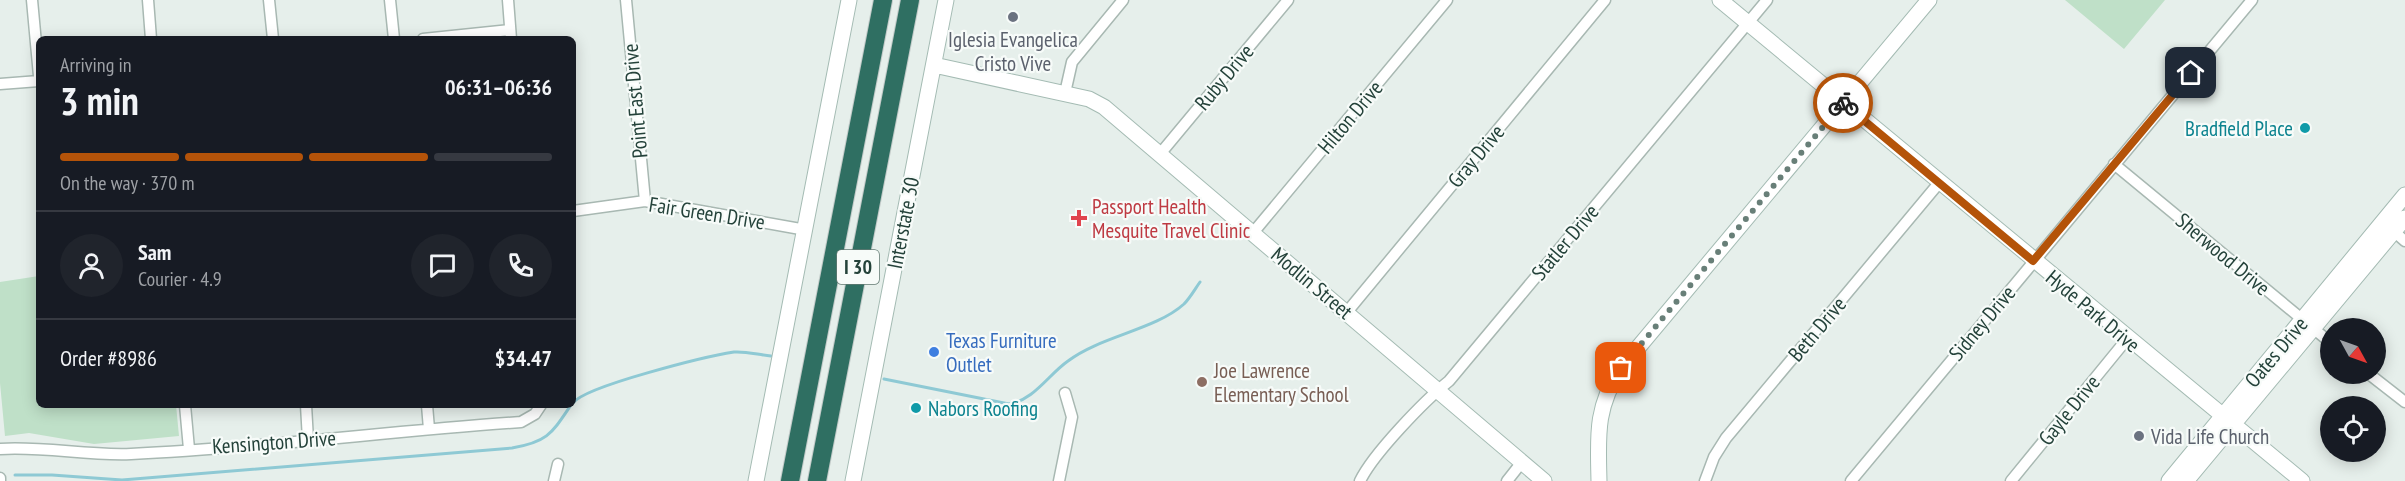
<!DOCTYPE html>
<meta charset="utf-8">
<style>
body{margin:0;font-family:"PT Sans Narrow",sans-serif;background:#20242c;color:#f1f3f6;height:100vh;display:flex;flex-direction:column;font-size:22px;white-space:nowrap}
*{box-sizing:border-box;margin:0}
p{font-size:20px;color:#9ea1a6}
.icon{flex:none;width:33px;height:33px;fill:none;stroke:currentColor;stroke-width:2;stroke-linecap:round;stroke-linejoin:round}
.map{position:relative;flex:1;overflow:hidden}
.side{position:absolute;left:36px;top:36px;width:540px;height:372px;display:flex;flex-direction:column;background:#171b24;border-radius:9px;box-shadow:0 3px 15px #0003}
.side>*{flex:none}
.needle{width:39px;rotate:130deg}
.buttons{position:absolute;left:2320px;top:318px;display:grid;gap:12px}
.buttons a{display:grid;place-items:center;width:66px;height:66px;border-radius:50%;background:#171b24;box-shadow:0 3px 15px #0003;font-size:30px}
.pin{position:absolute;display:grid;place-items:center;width:51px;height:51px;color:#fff;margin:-26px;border-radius:12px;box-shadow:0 3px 9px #0006}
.courier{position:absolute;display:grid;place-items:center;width:60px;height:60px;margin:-30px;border:4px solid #b45309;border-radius:50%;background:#fff;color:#222;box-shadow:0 2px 8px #0007}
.summary em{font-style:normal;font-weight:600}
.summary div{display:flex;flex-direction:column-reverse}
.summary{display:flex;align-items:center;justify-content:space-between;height:102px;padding:0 24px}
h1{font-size:39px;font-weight:600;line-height:45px}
.bar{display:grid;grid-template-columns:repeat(4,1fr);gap:9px 6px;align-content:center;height:72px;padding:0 24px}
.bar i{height:8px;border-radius:4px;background:#363941}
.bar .active{background:#b45309}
.bar p{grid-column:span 4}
.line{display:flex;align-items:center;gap:15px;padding:0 24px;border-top:2px solid #363941}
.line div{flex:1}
.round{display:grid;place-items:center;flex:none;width:63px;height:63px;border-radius:32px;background:#20242c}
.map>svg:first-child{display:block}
.green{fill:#bfe0c8}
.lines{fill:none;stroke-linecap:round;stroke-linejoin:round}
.stream{stroke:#8ec9d4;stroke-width:3}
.street-casing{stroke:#a8b8b2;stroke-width:13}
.secondary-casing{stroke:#a4bbb3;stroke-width:17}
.highway-casing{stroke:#c2cac8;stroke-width:20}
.street{stroke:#fff;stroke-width:10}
.secondary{stroke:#fff;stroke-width:15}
.highway{stroke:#2f6f62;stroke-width:18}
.done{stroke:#687f78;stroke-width:6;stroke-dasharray:0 10.8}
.route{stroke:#b45309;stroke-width:8}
.worship-dot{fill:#6b7280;stroke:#f7fbf9;stroke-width:2}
.culture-dot{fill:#0f9aa8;stroke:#f7fbf9;stroke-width:2}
.health-dot{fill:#e0444e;stroke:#f7fbf9;stroke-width:2}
.shop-dot{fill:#3f7fe0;stroke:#f7fbf9;stroke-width:2}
.education-dot{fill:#8d6e63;stroke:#f7fbf9;stroke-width:2}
.labels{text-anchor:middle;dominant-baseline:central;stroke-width:4.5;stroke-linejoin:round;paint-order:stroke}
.shield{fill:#f7fbf9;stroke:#637a73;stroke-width:1.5}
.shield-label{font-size:20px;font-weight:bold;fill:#24423a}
.worship-label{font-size:21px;fill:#5b616d;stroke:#f7fbf9}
.street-label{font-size:21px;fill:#24423a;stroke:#f7fbf9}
.culture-label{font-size:21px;fill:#0d838f;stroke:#f7fbf9;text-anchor:end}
.health-label{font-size:21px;fill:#be3a42;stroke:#f7fbf9;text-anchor:start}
.shop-label{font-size:21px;fill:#366cbe;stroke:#f7fbf9;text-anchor:start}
.education-label{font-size:21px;fill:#785e54;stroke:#f7fbf9;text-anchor:start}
</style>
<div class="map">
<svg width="2405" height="481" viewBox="0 0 2405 481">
<rect width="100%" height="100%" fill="#e6efeb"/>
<path class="green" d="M 2065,0 L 2165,0 L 2124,49 Z
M 39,276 L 39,405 L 176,405 L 179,436 L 94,444 L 29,433 L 5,436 L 0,383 L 0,282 Z"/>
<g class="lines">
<path class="stream" d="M 884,379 L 1009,404 C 1034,400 1048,375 1068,361 C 1101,336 1155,330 1184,304 C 1190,298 1195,289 1200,282
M 573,403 C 585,386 708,356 734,352 C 746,351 759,355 771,356
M 15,475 L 52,475 L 122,480 L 512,448 C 548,442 552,433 571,405"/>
<g class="street-casing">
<path id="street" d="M 32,0 L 39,76
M 148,0 L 151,39
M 269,0 L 273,39
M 390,0 L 394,39
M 508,0 L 511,39
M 626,0 L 645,201
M 423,39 L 510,30
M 0,84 L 39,81
M 1065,93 L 1072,62 L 1123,0
M 1160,154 L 1288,0
M 2114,164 L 2331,343
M 573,211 L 645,201 L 806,230
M 2390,228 L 2405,241
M 1252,234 L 1447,0
M 1347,312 L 1605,0
M 2369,374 L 2405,402
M 185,405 L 189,449
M 306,405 L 308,440
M 427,405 L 429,429
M 0,449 C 44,446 87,456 131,454 C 261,448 391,431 521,422 L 535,414 L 541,405
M 0,478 L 0,481
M 554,481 L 558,464
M 1059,481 L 1072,417 L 1065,393
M 1360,481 C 1373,454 1424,401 1449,381 L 1767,0
M 1507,481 L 1522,462
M 1705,481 L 1714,457 L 1726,438 L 1939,183
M 1851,481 L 2252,0
M 2011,481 L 2127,339"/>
</g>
<g class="secondary-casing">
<path id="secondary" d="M 1720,0 L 2302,481
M 934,65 L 1089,99 L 1104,107 L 1544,481
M 756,481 L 849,0
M 853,481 L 946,0
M 1599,481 C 1598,436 1595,408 1621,368 L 1929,0
M 2169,481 L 2405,195
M 2186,481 L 2405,218"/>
</g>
<g class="highway-casing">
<path id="highway" d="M 790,481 L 883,0
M 817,481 L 910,0"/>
</g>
<use href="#street" class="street"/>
<use href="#secondary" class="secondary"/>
<use href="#highway" class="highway"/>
</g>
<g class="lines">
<path class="done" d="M 1621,368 L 1843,103"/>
<path class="route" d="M 1843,103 L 2033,261 L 2191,73"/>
</g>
<g class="worship-dot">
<circle cx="1013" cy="17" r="6"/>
<circle cx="2139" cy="436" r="6"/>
</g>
<g class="culture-dot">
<circle cx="2305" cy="128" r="6"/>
<circle cx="916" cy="408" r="6"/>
</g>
<path class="health-dot" d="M1076 209h6v6h6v6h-6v6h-6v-6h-6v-6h6z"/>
<circle class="shop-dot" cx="934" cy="352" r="6"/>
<circle class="education-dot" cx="1202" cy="382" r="6"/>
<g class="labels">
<rect class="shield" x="837" y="250" width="42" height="34" rx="4.5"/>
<g class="shield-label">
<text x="858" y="267">I 30</text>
</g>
<g class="worship-label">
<text x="1013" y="39">Iglesia Evangelica<tspan x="1013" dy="24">Cristo Vive</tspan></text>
<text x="2151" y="436" text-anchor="start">Vida Life Church</text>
</g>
<g class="street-label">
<text transform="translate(1224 77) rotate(-50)">Ruby Drive</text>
<text transform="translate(635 101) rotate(-95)">Point East Drive</text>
<text transform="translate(1350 117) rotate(-50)">Hilton Drive</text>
<text transform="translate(1476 156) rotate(-50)">Gray Drive</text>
<text transform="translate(707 213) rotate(9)">Fair Green Drive</text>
<text transform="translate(903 223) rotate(-79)">Interstate 30</text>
<text transform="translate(1565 242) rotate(-50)">Statler Drive</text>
<text transform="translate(2223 254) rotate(40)">Sherwood Drive</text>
<text transform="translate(1312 283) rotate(40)">Modlin Street</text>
<text transform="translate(2093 311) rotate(40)">Hyde Park Drive</text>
<text transform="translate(1982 323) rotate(-50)">Sidney Drive</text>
<text transform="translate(1817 329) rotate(-50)">Beth Drive</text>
<text transform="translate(2276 352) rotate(-50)">Oates Drive</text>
<text transform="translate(2069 410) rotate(-51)">Gayle Drive</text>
<text transform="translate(274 442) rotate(-4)">Kensington Drive</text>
</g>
<g class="culture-label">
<text x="2293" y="128">Bradfield Place</text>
<text x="928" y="408" text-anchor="start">Nabors Roofing</text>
</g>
<g class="health-label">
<text x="1092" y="206">Passport Health<tspan x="1092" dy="24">Mesquite Travel Clinic</tspan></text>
</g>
<g class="shop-label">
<text x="946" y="340">Texas Furniture<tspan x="946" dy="24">Outlet</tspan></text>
</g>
<g class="education-label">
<text x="1214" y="370">Joe Lawrence<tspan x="1214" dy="24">Elementary School</tspan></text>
</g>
</g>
</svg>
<div class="buttons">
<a><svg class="needle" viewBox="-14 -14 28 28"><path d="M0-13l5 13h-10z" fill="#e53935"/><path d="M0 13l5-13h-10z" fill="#9ea1a6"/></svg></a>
<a><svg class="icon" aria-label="locate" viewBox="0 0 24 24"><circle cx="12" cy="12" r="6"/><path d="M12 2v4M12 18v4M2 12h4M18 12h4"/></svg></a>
</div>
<div class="pin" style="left:1621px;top:368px;background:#ea580c"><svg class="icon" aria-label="bag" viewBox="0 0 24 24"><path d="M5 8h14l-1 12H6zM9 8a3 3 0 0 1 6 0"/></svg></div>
<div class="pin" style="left:2191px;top:73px;background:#1f2937"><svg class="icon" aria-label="home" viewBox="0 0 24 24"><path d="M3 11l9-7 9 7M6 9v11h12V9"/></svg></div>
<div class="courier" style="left:1843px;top:103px"><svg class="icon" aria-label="bike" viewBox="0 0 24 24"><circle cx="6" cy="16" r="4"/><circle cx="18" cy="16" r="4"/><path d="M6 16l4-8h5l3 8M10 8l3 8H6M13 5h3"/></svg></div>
<section class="side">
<div class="summary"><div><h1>3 min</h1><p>Arriving in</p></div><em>06:31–06:36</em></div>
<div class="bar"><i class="active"></i><i class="active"></i><i class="active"></i><i></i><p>On the way · 370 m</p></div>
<div class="line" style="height:108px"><a class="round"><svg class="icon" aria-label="person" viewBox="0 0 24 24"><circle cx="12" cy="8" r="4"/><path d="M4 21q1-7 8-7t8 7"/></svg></a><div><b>Sam</b><p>Courier · 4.9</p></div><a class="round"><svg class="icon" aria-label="chat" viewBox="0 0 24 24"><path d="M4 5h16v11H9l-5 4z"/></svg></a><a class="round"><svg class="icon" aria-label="phone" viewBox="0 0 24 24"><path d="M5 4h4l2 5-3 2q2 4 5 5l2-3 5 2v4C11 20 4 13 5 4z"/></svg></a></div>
<div class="line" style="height:78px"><div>Order #8986</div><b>$34.47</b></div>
</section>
</div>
